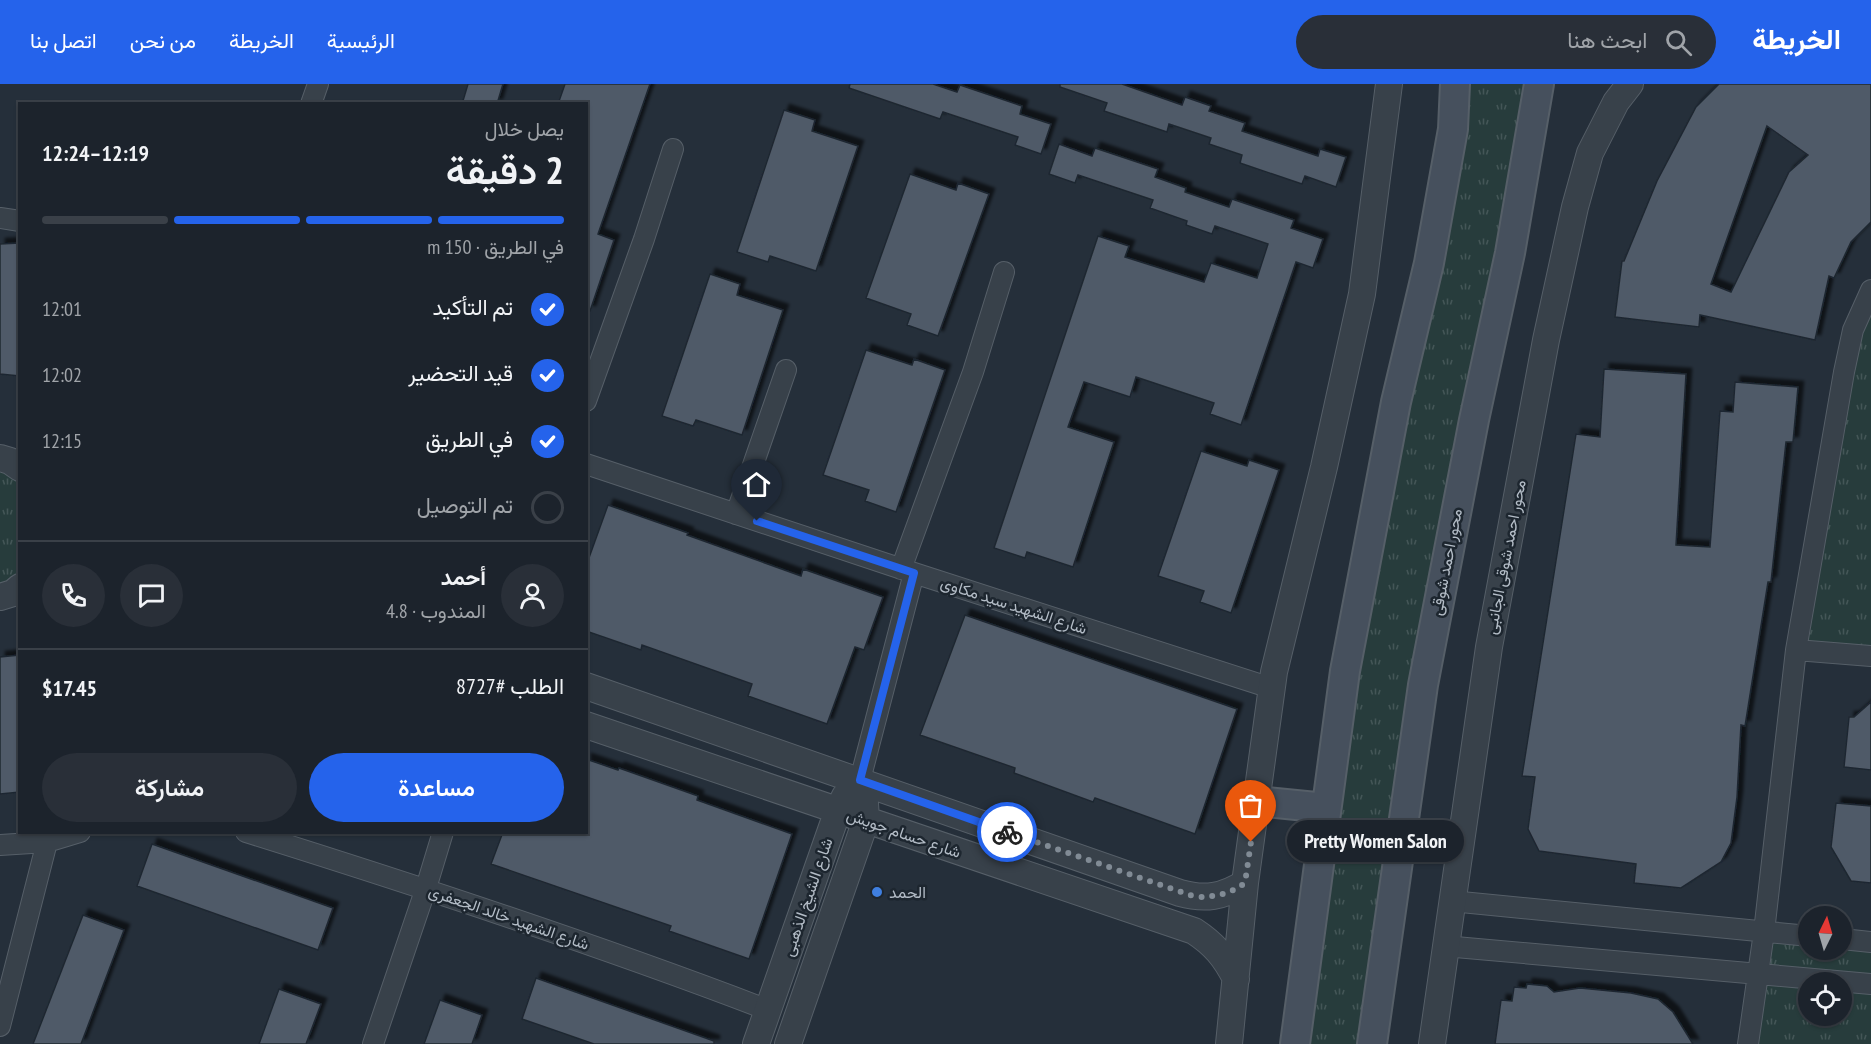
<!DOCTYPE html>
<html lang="ar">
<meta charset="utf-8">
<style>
body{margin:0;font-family:"PT Sans Narrow",Vazirmatn,sans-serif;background:#292f38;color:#f1f3f6;direction:rtl;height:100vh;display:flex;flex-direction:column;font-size:22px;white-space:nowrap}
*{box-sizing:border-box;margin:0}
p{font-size:20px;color:#a0a4a9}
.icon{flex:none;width:33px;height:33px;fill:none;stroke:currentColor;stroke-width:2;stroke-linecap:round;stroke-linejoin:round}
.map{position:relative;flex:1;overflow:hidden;direction:ltr}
.sheet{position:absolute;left:18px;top:18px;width:570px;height:732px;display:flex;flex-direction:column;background:#1c232c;border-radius:0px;box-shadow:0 2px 4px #0004,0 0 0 2px #3a4048;direction:rtl}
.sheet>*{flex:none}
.needle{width:39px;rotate:5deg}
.tools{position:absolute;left:1798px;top:822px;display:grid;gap:12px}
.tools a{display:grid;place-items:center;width:54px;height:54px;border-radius:50%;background:#1c232c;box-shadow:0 2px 4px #0004,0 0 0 2px #3a4048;font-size:30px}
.pin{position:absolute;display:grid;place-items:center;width:51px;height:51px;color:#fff;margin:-62px -26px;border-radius:50% 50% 50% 0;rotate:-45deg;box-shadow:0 0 6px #0007}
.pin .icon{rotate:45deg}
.courier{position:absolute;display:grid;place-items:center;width:60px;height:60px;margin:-30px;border:4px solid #2563eb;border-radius:50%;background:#fff;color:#222;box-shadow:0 2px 8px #0007}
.bubble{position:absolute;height:42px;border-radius:21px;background:#1c232c;box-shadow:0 2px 4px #0004,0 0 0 2px #3a4048;font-size:20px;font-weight:600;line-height:42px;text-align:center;direction:rtl}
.headline em{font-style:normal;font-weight:600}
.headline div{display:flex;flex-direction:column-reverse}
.headline{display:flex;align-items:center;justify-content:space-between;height:102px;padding:0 24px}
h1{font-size:39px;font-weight:600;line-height:45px}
.bar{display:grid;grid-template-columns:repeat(4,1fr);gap:9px 6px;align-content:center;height:72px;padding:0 24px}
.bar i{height:8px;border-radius:4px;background:#3a4048}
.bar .current{background:#2563eb}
.bar p{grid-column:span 4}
.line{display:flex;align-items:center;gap:15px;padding:0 24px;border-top:2px solid #3a4048}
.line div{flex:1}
.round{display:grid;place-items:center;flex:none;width:63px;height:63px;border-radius:32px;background:#292f38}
ol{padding:0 24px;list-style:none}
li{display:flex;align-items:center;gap:18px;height:66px}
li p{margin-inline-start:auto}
li .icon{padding:6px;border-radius:50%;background:#2563eb;color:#fff;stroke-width:4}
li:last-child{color:#a0a4a9}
li i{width:33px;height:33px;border:3px solid #3a4048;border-radius:50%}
.action{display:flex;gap:12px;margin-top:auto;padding:12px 24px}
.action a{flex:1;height:69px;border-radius:36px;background:#2563eb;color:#fff;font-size:24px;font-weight:600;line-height:69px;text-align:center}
.action a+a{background:#292f38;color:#f1f3f6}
header{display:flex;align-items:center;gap:36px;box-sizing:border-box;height:84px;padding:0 30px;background:#2563eb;color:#fff}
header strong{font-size:28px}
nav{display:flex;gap:33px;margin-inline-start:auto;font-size:21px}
.search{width:420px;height:54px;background:#292f38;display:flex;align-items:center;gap:15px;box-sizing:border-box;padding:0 21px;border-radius:33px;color:#a0a4a9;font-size:22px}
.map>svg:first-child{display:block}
.grass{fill:url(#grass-tufts);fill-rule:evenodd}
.building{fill:#505a67;stroke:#1f2831;stroke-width:1.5;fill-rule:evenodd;filter:url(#shadow)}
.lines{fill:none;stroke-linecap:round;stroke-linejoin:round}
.minor-casing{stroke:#565f68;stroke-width:22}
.tertiary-casing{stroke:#565f68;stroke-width:28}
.secondary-casing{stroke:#565f68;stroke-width:32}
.minor{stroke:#38414a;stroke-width:20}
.tertiary{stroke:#38414a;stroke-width:26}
.secondary{stroke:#46505d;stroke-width:28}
.done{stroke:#818b95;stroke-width:6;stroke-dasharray:0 10.8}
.route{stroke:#2563eb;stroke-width:8}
.shop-dot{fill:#3f7fe0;stroke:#1d262f;stroke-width:2}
.labels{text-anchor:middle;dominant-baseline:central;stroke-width:5;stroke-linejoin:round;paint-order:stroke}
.street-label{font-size:16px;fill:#b3bcc6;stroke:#1d262f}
.poi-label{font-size:16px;fill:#b3bcc6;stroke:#1d262f;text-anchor:start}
</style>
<header>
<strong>الخريطة</strong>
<div class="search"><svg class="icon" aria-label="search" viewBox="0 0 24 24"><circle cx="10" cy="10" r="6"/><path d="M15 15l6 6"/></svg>ابحث هنا</div>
<nav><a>الرئيسية</a><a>الخريطة</a><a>من نحن</a><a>اتصل بنا</a></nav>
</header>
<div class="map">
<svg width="1871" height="960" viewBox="0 0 1871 960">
<defs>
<pattern id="grass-tufts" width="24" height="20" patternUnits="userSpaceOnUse" patternTransform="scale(1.5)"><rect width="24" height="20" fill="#273c3c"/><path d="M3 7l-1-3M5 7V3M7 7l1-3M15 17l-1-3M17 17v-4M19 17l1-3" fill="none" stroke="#445657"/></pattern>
<filter id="shadow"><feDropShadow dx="5.5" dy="-5.5" stdDeviation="1.5" flood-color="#0009"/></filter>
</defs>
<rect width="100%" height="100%" fill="#252f3a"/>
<path class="grass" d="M 1455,0 L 1539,0 L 1372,960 L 1295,960 Z
M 1871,206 L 1871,572 L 1796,566 Z
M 0,374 L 20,384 L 19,503 L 0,513 Z
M 1764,848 L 1809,852 L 1809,866 L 1842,866 L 1842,855 L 1871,857 L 1871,960 L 1748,960 ZM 1809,898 L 1842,898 L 1842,932 L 1809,932 Z"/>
<path class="building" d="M 468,0 L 503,0 L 497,20 L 462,20 Z
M 565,0 L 650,0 L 598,150 L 614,156 L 590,227 L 586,226 L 586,20 L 558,20 Z
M 850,0 L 933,0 L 957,8 L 960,1 L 1022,22 L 1020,30 L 1051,40 L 1041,70 L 1015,61 L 1018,53 L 943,28 L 940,35 L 849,4 Z
M 1060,0 L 1122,0 L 1182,21 L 1185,13 L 1211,22 L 1209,27 L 1245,39 L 1242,47 L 1318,72 L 1320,65 L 1346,73 L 1336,103 L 1305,92 L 1302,100 L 1240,79 L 1242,71 L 1209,60 L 1211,54 L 1169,40 L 1167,48 L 1104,27 L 1107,19 L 1060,3 Z
M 1719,0 L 1871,0 L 1871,138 L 1851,158 L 1834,194 L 1829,192 L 1815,256 L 1700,231 L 1699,243 L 1615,233 L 1622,177 L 1624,177 L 1657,97 L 1696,23 ZM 1767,42 L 1808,71 L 1789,88 L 1731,208 L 1711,200 Z
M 784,26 L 815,36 L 812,47 L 858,62 L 816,187 L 770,172 L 768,178 L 737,168 Z
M 1059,60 L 1092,72 L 1095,64 L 1158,85 L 1155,93 L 1186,104 L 1185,108 L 1229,123 L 1232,115 L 1294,136 L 1291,144 L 1323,155 L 1313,184 L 1296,178 L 1241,341 L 1210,330 L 1214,319 L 1136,293 L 1130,313 L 1084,298 L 1068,343 L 1114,358 L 1073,483 L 1027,468 L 1025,474 L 994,464 L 1098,152 L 1129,162 L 1125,173 L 1204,198 L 1211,179 L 1257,194 L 1268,160 L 1215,142 L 1212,150 L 1186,141 L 1187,137 L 1150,124 L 1153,116 L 1078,91 L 1075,99 L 1049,90 Z
M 910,90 L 956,106 L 958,99 L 989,110 L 938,252 L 907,241 L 911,230 L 866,214 Z
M 20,159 L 20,292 L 0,290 L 0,160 Z
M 710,190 L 740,200 L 737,211 L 783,226 L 742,351 L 696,336 L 693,342 L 662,332 Z
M 866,266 L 912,281 L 914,275 L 945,286 L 896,428 L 865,417 L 869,406 L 823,391 Z
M 1604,285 L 1686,290 L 1676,461 L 1710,463 L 1720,327 L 1733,328 L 1735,298 L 1798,303 L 1793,358 L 1786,358 L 1771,498 L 1768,498 L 1745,642 L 1741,641 L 1737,713 L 1731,759 L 1721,778 L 1681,804 L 1634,799 L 1636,780 L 1539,767 L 1528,745 L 1535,693 L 1522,692 L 1576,350 L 1600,353 Z
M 1201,367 L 1247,382 L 1249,376 L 1279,386 L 1231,529 L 1200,518 L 1204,507 L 1158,492 Z
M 608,421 L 688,449 L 687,451 L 801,492 L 803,485 L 883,513 L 864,566 L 855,563 L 827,640 L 748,612 L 752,600 L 642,561 L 641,566 L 586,547 L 586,482 Z
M 965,531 L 1237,625 L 1195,750 L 1095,714 L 1093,718 L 1014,689 L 1015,684 L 920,651 Z
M 20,571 L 20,708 L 0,710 L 0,573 Z
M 1871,618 L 1871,686 L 1844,683 L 1849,633 L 1854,633 Z
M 586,675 L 618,686 L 619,684 L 698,712 L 697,716 L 792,750 L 749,875 L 669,847 L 671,842 L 491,780 L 503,748 L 586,748 Z
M 1836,719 L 1871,722 L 1871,799 L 1851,797 L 1831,763 Z
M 152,760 L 333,824 L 318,866 L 137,802 Z
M 83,831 L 124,846 L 81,960 L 33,960 Z
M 536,894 L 714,957 L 714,960 L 594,960 L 522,935 Z
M 1527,900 L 1547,902 L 1554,908 L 1580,904 L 1631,909 L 1658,915 L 1673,928 L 1693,960 L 1495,960 L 1501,916 L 1512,917 L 1514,903 L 1526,904 Z
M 279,905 L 321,920 L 306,960 L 259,960 Z
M 440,916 L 482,931 L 472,960 L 424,960 Z"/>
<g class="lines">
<g class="minor-casing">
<path id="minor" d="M 311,20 L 318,0
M 0,134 L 20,137
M 586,317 L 644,155 L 673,65
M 586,380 L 914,489 L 1271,604
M 736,430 L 786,286
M 901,485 L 973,288 L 1004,188
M 1796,566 L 1871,572
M 860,696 L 914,489
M 246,748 C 422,803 596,860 768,926
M 0,761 L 47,758 L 80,748
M 1451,817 L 1809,852
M 1842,855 L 1871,858
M 1444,862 L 1871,900
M 0,942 L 47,758
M 373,960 L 426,804 L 443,748
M 1748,960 L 1764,848 L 1796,566 L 1844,288 L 1853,246 L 1871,206"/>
</g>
<g class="tertiary-casing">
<path id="tertiary" d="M 0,374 L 10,377 L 20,384
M 0,513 L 13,509 L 20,503
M 586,602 L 1180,809 C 1205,816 1223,813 1245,799
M 586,641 L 1194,847 C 1214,860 1225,873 1236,895
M 756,960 L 838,726 L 845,712
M 788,960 L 866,736 L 865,719
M 1229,960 L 1245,799 L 1274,588 L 1324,383 L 1362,210 L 1389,0
M 1432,960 L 1489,563 L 1546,256 L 1575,123 L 1590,69 L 1616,18 L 1630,0"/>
</g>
<g class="secondary-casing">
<path id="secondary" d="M 1256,717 L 1326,724
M 1295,960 L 1345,587 L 1396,318 L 1429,179 L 1453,45 L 1455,0
M 1372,960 L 1423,601 L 1474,336 L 1510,169 L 1539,0"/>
</g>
<use href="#minor" class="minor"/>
<use href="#tertiary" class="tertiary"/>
<use href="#secondary" class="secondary"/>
</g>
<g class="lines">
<path class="done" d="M 1007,748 L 1196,813 C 1216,813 1229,810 1245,799 L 1251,758"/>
<path class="route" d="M 757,437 L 914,489 L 860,696 L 1007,748"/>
</g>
<circle class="shop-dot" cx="877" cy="808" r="6"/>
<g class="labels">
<g class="street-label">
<text transform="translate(1505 473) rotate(-79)">محور احمد شوقى الجانبى</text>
<text transform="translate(1446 478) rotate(-79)">محور احمد شوقى</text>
<text transform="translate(1014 521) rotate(18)">شارع الشهيد سيد مكاوى</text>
<text transform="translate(904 749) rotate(19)">شارع حسام جويش</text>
<text transform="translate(807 813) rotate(-71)">شارع الشيخ الذهبى</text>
<text transform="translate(509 833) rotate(19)">شارع الشهيد خالد الجعفرى</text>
</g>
<g class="poi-label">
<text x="889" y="808">الحمد</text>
</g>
</g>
</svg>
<div class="tools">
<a><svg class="needle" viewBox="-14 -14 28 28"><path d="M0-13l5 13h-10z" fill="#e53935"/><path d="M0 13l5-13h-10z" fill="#a0a4a9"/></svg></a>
<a><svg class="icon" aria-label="locate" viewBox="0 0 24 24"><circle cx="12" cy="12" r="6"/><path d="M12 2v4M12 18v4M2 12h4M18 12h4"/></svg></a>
</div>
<div class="pin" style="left:1251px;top:758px;background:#ea580c"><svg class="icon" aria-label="bag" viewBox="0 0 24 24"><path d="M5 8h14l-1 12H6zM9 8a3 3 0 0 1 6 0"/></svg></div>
<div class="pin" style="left:757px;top:437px;background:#1f2937"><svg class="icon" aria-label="home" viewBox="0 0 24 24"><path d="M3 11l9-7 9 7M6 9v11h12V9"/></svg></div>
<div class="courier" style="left:1007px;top:748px"><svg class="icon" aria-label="bike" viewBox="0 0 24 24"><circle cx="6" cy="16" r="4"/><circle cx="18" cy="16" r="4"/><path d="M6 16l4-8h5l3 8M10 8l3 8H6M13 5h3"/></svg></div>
<div class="bubble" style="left:1287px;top:736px;width:177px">Pretty Women Salon</div>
<section class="sheet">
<div class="headline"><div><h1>2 دقيقة</h1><p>يصل خلال</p></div><em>12:19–12:24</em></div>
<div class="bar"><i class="current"></i><i class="current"></i><i class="current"></i><i></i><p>في الطريق · 150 m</p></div>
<ol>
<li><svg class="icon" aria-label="check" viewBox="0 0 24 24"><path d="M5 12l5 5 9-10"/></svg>تم التأكيد<p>12:01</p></li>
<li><svg class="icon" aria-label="check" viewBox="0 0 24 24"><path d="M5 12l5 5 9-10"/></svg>قيد التحضير<p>12:02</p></li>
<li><svg class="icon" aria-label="check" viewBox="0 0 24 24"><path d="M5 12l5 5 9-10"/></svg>في الطريق<p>12:15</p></li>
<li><i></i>تم التوصيل</li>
</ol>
<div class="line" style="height:108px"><a class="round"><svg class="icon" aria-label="person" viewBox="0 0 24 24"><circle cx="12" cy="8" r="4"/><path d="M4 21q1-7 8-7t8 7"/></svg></a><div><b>أحمد</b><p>المندوب · 4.8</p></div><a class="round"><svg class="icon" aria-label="chat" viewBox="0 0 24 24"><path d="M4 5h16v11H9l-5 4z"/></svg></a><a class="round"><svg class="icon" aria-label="phone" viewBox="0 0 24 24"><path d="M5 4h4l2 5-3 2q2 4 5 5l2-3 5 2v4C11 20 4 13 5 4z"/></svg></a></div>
<div class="line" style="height:78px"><div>الطلب #8727</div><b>$17.45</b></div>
<div class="action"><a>مساعدة</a><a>مشاركة</a></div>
</section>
</div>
